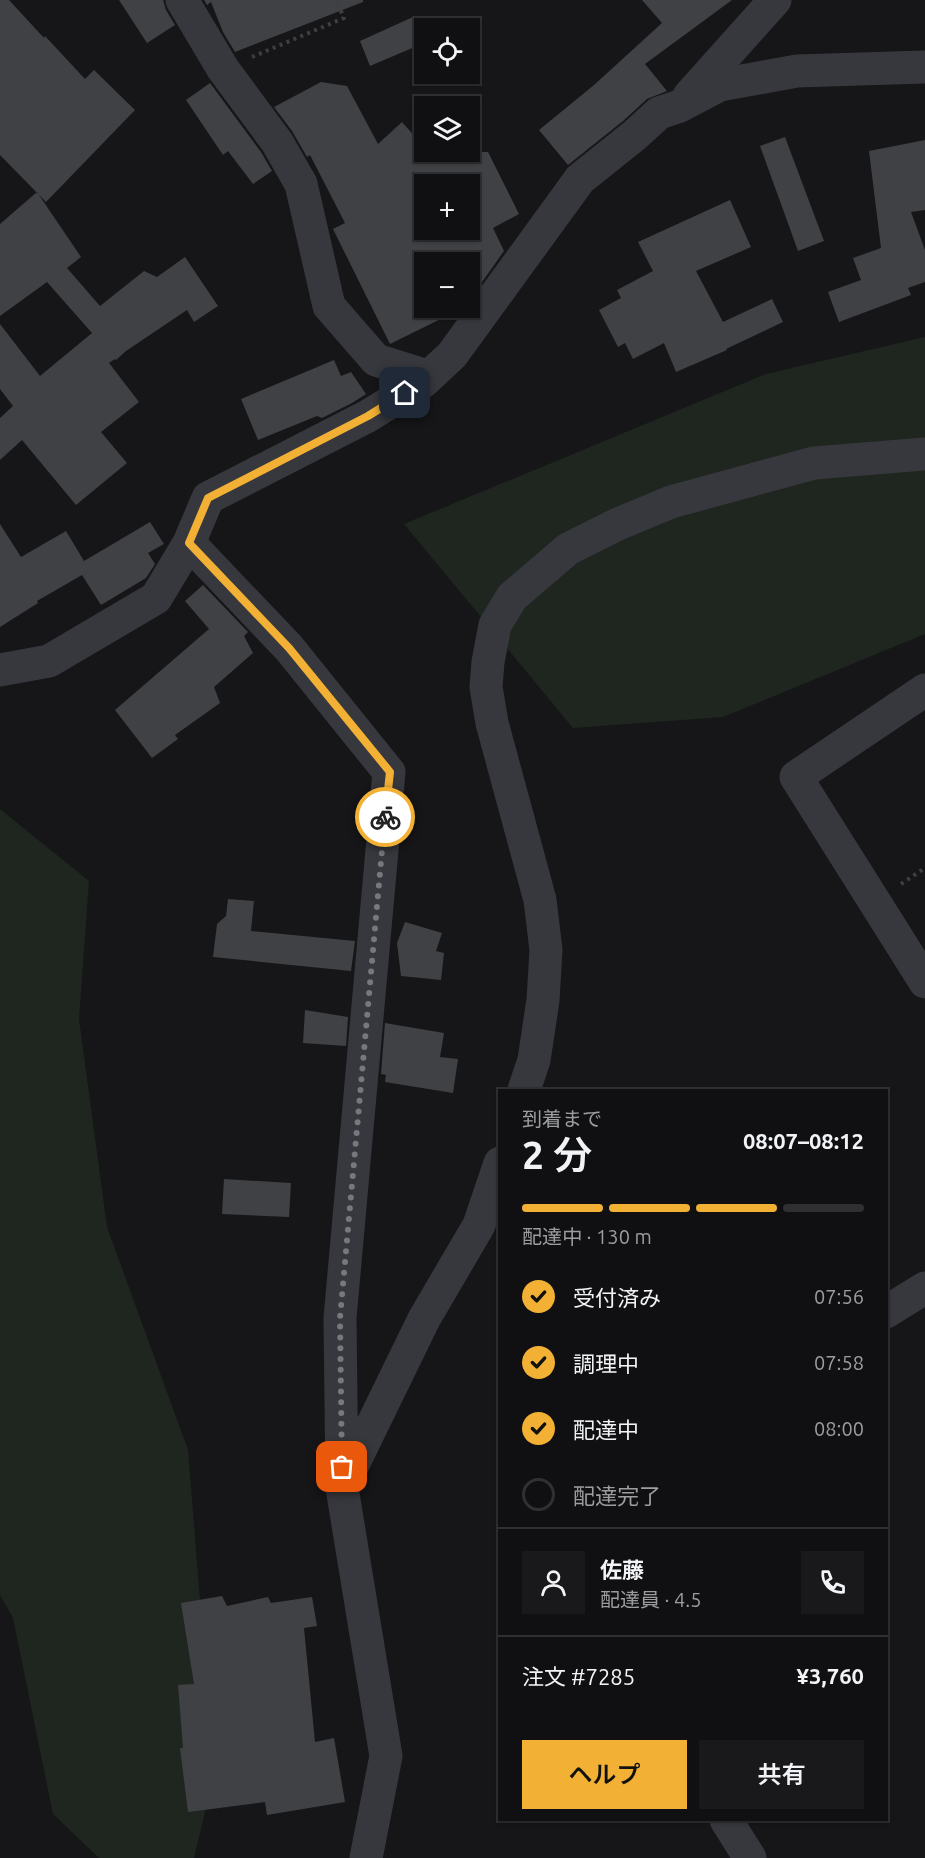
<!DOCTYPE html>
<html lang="ja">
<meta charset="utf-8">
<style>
body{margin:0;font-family:Ubuntu,"Noto Sans JP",sans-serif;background:#19191b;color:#f1f3f6;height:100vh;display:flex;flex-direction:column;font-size:22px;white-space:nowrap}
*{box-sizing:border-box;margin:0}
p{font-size:20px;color:#9c9d9f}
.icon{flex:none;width:33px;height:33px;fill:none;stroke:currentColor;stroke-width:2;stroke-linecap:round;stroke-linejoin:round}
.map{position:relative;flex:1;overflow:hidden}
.details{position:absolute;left:498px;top:1089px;width:390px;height:732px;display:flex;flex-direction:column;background:#101012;border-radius:0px;box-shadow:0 2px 4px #0004,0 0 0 2px #303032}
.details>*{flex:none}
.buttons{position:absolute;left:414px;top:18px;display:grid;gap:12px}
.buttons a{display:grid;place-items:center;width:66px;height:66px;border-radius:0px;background:#101012;box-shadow:0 2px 4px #0004,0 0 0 2px #303032;font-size:30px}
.pin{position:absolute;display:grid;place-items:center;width:51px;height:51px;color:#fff;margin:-26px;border-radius:12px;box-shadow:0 3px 9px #0006}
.courier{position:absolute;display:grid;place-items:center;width:60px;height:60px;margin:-30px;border:4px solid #f2b134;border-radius:50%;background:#fff;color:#222;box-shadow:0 2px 8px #0007}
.overview em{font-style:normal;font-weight:600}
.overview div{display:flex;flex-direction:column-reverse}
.overview{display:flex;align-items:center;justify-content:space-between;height:102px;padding:0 24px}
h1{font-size:39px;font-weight:600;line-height:45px}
.bar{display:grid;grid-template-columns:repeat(4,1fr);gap:9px 6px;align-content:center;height:72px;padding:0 24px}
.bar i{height:8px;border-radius:4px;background:#303032}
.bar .selected{background:#f2b134}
.bar p{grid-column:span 4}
.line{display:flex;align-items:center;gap:15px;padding:0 24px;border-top:2px solid #303032}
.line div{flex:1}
.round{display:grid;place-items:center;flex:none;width:63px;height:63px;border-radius:0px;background:#19191b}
ol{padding:0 24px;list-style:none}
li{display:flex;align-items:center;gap:18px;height:66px}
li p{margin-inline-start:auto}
li .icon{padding:6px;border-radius:50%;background:#f2b134;color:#111;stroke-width:4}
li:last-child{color:#9c9d9f}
li i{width:33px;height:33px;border:3px solid #303032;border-radius:50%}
.button{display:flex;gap:12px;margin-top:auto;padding:12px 24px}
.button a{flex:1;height:69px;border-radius:0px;background:#f2b134;color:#111;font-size:24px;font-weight:600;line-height:69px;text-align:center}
.button a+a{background:#19191b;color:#f1f3f6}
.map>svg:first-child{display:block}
.green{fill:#1e261f}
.building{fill:#404145;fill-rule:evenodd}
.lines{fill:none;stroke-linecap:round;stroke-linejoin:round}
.path{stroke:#3d3f44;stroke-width:4;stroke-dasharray:3 4.5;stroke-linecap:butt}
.minor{stroke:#37383d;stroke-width:33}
.done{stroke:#757880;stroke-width:6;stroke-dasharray:0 10.8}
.route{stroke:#f2b134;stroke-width:8}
</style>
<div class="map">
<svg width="925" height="1858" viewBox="0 0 925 1858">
<rect width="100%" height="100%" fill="#161618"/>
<path class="green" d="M 925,337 L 925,634 L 723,717 L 573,728 L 404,524 L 766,374 Z
M 0,809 L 89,881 L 79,1019 L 107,1227 L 188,1450 L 214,1774 L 194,1858 L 99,1858 L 53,1814 L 13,1618 L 0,1595 Z"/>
<path class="building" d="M 0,0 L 9,0 L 44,38 L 45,36 L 85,79 L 94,70 L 135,110 L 46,202 L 0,155 Z
M 119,0 L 163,0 L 166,10 L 175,25 L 147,43 Z
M 204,0 L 363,0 L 363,2 L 235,52 L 223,32 L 211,2 L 207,5 Z
M 642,0 L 732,0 L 645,64 L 667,91 L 647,99 L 623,121 L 568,165 L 539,130 L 594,85 L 662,23 Z
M 413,17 L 424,43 L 370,66 L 360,41 Z
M 321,82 L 347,86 L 378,144 L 402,122 L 424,147 L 424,152 L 488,152 L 519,214 L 493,228 L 504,251 L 470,299 L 470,262 L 424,262 L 424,308 L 463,308 L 390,344 L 333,229 L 345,223 L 310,155 L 307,157 L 292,131 L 274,107 ZM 424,184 L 470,184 L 470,230 L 424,230 Z
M 210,83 L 261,152 L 272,171 L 253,184 L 228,151 L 223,155 L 186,100 Z
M 785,137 L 824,241 L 798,251 L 760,146 Z
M 925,140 L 925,210 L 911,212 L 925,250 L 925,282 L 908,288 L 911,295 L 839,322 L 828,292 L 861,280 L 853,258 L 881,248 L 869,151 Z
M 37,192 L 81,257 L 67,268 L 100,306 L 144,271 L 157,277 L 185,257 L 218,306 L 194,322 L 187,310 L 126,351 L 116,360 L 115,359 L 109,363 L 139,402 L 101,432 L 127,463 L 76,505 L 22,440 L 0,460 L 0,418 L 13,406 L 0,389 L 0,324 L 40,376 L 92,333 L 47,282 L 0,316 L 0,224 Z
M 730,200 L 751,247 L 696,271 L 723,322 L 772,299 L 783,322 L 726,349 L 727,350 L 676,372 L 664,343 L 633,359 L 625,343 L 618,347 L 599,310 L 621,298 L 617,290 L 653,271 L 638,242 Z
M 334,360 L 341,376 L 351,372 L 366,394 L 352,403 L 322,418 L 317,416 L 258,440 L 241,399 Z
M 150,522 L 164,544 L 148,553 L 155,564 L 146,578 L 101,605 L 82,575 L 37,601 L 38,603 L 0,627 L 0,524 L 21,557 L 66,531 L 84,561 Z
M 203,585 L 248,632 L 244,636 L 253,653 L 214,687 L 220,703 L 175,735 L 178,739 L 152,758 L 115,710 L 209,629 L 185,601 Z
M 228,899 L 254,901 L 251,931 L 355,941 L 351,971 L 213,957 L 217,924 L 226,916 Z
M 405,922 L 442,933 L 436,951 L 444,953 L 441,980 L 401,976 L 397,943 Z
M 305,1010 L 348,1017 L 346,1046 L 303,1043 Z
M 385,1023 L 444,1033 L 440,1057 L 458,1059 L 453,1093 L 385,1082 L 386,1075 L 381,1074 Z
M 224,1179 L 291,1183 L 289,1217 L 222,1214 Z
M 222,1596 L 227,1606 L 268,1597 L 271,1603 L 312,1597 L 317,1626 L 304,1628 L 315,1742 L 334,1738 L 345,1802 L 267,1815 L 265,1802 L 188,1812 L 180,1748 L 183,1748 L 178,1685 L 194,1684 L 181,1603 Z"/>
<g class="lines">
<path class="path" d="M 252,57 L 344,18 L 336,0
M 901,884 L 925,868"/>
<path class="minor" d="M 182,0 L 223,69 L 277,142 L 301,184 L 329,306 L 376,360 L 427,376
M 689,96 L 775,0
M 189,543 L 289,648 L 389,772 L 340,1318 L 342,1488 L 386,1756 L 366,1858
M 0,670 L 49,661 L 156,598 L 189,543 L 208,498 L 368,416 L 423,382 L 452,355 L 580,179 L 635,135 L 659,113 L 680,106 L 720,85 L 797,71 L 925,67
M 925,690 L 796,777 L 925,982
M 524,1090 L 534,1060 L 543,1000 L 546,950 L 540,900 L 492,723 L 486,687 L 488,662 L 495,625 L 512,597 L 568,549 L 618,524 L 671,502 L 814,463 L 925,454
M 886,1312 L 925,1288
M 345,1481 L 424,1319 L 479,1225 L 500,1163
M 726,1820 L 750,1858"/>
</g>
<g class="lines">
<path class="done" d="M 342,1467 L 340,1318 L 385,817"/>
<path class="route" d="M 385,817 L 390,772 L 289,648 L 189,543 L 208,498 L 368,416 L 405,393"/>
</g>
</svg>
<div class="buttons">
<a><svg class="icon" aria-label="locate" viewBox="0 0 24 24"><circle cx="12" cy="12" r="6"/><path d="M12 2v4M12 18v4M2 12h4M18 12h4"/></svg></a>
<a><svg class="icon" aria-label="layers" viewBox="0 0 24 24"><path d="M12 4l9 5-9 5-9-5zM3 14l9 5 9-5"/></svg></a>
<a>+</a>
<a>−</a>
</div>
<div class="pin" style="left:342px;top:1467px;background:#ea580c"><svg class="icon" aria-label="bag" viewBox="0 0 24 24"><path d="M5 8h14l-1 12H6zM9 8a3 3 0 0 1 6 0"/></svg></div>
<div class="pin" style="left:405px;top:393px;background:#1f2937"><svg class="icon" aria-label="home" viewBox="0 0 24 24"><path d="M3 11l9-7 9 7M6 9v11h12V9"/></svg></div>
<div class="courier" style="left:385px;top:817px"><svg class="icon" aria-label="bike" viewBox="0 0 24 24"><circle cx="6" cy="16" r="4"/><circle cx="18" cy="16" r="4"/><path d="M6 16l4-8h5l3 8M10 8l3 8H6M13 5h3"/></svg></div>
<section class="details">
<div class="overview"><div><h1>2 分</h1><p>到着まで</p></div><em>08:07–08:12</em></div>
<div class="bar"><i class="selected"></i><i class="selected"></i><i class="selected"></i><i></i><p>配達中 · 130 m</p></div>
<ol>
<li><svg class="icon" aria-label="check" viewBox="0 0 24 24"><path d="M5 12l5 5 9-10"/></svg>受付済み<p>07:56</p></li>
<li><svg class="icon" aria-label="check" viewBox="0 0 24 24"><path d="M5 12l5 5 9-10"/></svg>調理中<p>07:58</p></li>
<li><svg class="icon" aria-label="check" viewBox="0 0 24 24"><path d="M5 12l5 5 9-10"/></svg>配達中<p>08:00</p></li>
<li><i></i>配達完了</li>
</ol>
<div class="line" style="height:108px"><a class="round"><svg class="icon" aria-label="person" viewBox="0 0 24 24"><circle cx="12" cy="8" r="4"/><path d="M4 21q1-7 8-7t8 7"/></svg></a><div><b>佐藤</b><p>配達員 · 4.5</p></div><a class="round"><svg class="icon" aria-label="phone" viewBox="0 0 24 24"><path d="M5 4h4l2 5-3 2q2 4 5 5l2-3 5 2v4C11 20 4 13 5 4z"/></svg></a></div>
<div class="line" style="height:78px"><div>注文 #7285</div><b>¥3,760</b></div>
<div class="button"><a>ヘルプ</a><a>共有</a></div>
</section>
</div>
